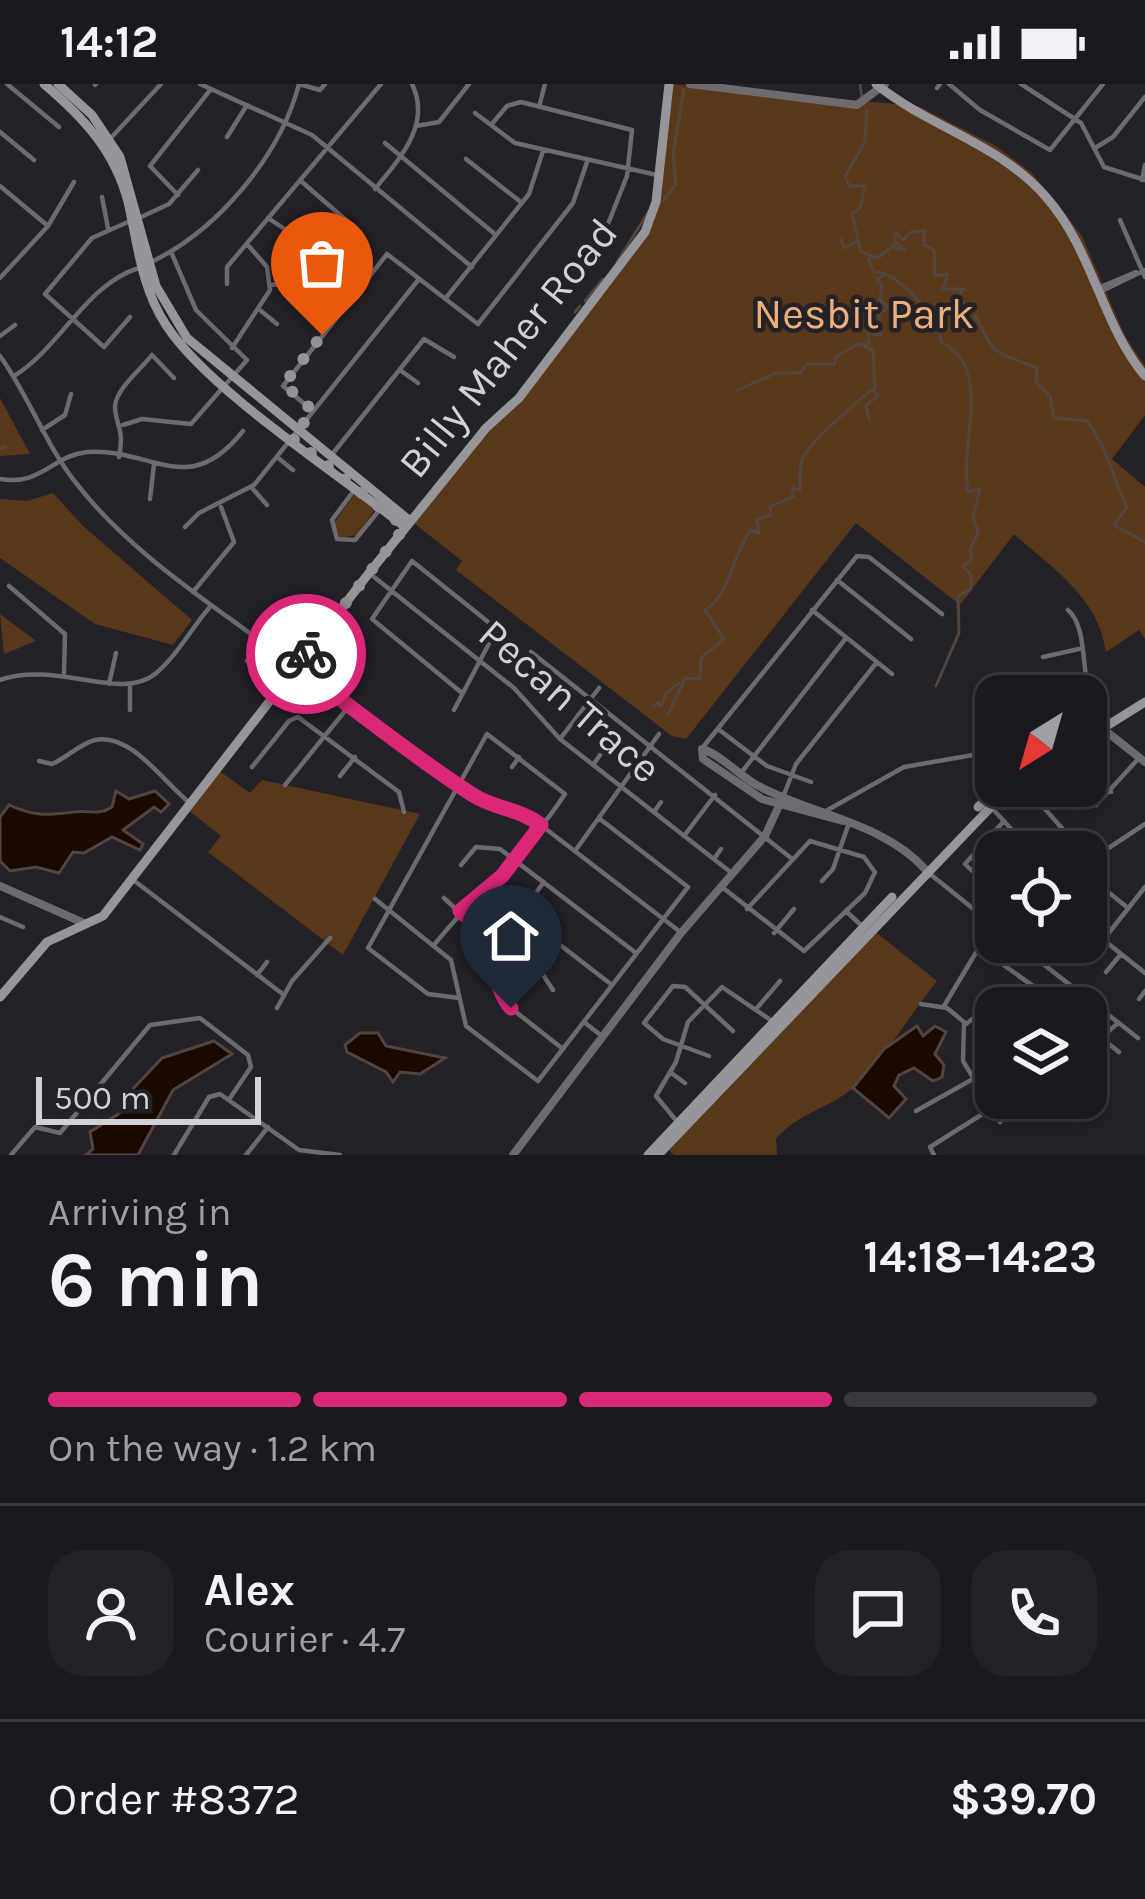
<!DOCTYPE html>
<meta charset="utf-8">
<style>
body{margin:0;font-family:Karla,sans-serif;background:#242228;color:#f1f3f6;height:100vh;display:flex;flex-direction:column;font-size:45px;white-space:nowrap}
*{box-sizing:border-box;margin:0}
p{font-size:39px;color:#a0a0a4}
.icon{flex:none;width:66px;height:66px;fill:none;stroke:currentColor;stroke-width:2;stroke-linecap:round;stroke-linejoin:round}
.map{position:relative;height:1071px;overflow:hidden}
.details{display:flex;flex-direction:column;background:#1b191f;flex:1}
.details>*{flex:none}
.needle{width:78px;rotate:217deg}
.controls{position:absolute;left:975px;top:591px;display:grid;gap:24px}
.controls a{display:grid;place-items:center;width:132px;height:132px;border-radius:24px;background:#1b191f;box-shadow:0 6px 18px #0003,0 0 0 3px #39383d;font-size:60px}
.scale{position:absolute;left:36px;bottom:30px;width:225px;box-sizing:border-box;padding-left:12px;border:6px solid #d2d1d6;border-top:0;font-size:33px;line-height:42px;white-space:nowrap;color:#d2d1d6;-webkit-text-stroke:9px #242129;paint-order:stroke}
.pin{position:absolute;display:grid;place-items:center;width:102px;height:102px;color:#fff;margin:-123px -51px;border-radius:50% 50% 50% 0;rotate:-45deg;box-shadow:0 0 12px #0007}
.pin .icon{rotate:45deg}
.courier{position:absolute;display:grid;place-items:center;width:120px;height:120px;margin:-60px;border:9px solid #db2777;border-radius:50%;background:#fff;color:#222;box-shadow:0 3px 15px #0007}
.summary em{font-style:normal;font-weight:700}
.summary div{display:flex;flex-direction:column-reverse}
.summary{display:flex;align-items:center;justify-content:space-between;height:204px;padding:0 48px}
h1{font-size:78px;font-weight:700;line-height:90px}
.bar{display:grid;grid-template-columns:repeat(4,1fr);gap:18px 12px;align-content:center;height:144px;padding:0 48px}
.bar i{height:15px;border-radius:9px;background:#39383d}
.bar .selected{background:#db2777}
.bar p{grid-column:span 4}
.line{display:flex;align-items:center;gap:30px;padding:0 48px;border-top:3px solid #39383d}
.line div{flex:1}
.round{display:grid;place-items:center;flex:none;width:126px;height:126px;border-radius:36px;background:#242228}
.status{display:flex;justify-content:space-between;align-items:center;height:84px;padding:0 60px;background:#1b191f;direction:ltr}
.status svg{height:33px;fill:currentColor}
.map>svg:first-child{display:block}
.green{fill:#583819}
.water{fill:#1b0900;stroke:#524540;stroke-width:3}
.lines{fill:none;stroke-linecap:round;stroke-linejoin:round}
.stream{stroke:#524540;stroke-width:3}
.minor{stroke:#6d6b70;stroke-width:4.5}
.tertiary{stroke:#6d6b70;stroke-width:8}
.secondary{stroke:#97959c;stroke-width:9}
.done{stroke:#959399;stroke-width:12;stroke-dasharray:0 21.6}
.route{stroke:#db2777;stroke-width:15}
.labels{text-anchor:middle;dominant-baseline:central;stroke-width:9;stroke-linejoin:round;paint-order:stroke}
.park-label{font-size:42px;fill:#eeb079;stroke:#242129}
.street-label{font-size:42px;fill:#d2d1d6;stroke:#242129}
</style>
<div class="status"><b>14:12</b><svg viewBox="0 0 49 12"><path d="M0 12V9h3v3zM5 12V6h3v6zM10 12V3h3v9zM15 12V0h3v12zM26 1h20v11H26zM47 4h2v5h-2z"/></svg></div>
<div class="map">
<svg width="1145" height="1071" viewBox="0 0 1145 1071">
<rect width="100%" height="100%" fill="#242129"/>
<path class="green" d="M 670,0 L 918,22 L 996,62 L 1032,89 L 1082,152 L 1125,252 L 1145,282 L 1145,331 L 1112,375 L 1145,403 L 1145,555 L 1139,546 L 1106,568 C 1098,513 1054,486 1014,450 L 960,521 L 856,439 L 686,655 L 672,652 L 456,486 L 462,477 L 410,436 L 489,341 L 517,316 L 654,138 Z
M 0,314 L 30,370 L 0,372 Z
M 356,408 L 376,424 L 357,451 L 340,454 L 333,440 Z
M 53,409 L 83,442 L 192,536 L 173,561 L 95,540 L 0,474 L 0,415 L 27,417 Z
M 0,530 L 36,557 L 4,570 Z
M 218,686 L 250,709 L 262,696 L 420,730 L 343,871 L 208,768 L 221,752 L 188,726 Z
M 873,846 L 937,897 C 909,932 887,971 855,1002 C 832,1024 797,1029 776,1055 L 777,1071 L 674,1071 L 669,1066 Z"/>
<path class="water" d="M 116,707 L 129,715 L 155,707 L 169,720 L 161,728 L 154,723 L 123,746 L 143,760 L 140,766 L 112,753 L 84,769 L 73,768 L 59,789 L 36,783 L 10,787 L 0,777 L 0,733 L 9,721 C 36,733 47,731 74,728 C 90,726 98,732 112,723 Z
M 917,942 L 923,952 L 935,942 L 946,948 L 935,970 L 944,981 L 942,993 L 933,997 L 914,984 L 899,991 L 894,1002 L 906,1015 L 889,1034 L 853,1004 L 884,965 Z
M 360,949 L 378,949 L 386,962 L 445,974 L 420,990 L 400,988 L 393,998 L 386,988 L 347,968 L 345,961 Z
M 214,957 L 232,970 L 173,1006 L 138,1071 L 86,1071 L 93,1065 L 90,1048 L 120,1029 L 130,1008 L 162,974 Z"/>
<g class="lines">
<path class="stream" d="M 860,0 L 862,14
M 867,26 L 865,58 L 845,92 L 849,102 L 865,102 L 860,124 L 852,130 L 861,168 L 878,174 L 895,160 L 895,148 L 903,156 L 911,148 L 925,147 L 923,160 L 934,166 L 935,192 L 948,190 L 943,205 L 964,205 L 953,218 L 963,218 L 968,227 L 963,243 L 970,243 L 976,231 C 993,272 993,266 1037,284 L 1036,298 L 1050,312 L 1054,334 L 1087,337 C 1109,367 1110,388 1127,423 L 1114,441 L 1145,458
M 663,117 L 676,100 L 673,71 L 684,5
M 841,155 L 844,164 L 857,157
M 892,163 L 905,166 L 896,158
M 868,174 L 874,188 C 898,187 938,233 941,258 C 994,284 959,359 968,408 L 980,405 L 973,433 L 978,449 L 970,465 L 972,475 L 963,482 L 971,491 L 971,505 L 958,512 L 959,549 L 936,602
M 617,178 L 649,127
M 585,217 L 603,195
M 575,228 L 580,222
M 738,306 L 776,289 L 800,289 L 807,280 L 834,280 L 837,272 L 858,260
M 869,335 L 866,321 L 878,312 L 873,306
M 0,364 L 5,363
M 297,597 L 300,609
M 654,622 L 658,618 L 661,623 L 666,609 L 679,599
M 668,631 L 685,594 L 700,595 L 701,574 L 724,555 L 705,526 C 731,511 732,470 751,446 L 759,449 L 757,435 L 771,431 L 770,423 L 794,412 L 792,404 L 800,406 C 800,397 799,385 802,376 C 805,362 863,312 875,304 L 873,266 L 859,260 L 869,260 L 868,248 L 881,251 L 879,230 L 888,223 L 880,216 L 882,201 L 877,196 L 886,189"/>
<path class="minor" d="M 7,0 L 59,43
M 200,0 L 312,51 L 472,183
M 299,0 L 320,6 L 325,0
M 949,0 L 980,26 L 1050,66 L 1103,0
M 1021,0 L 1081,39 L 1104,83 L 1145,96
M 95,1 L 96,0
M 937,4 L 940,0
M 539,23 L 545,0
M 475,29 L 515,59 L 657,91
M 491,41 L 507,22 L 521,18 L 632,46
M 416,42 L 439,38 L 469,0
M 0,48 L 34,76
M 227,53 L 247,21
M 108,57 L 161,0
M 385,59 L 496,151
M 1095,64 L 1113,53 L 1145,13
M 466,75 L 522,119
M 1142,96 L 1145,81
M 0,102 L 48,142
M 375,105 C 399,75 432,41 412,0
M 178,111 L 150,82 L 211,5
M 102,113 L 108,144
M 139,134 L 169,120 L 198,86
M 268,134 L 295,152
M 1120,136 L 1145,193
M 128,138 L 92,154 L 45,210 L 104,263 L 130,233
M 608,140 L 627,92 L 632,46
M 149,179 C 216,148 280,73 299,0
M 0,194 L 48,142 L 74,98
M 227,200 L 227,183 L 381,0
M 270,201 L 309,198 L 354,143 L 302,98
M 1098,204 L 1136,188
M 1102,207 L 1145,186
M 445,215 L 529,110 L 543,67
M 261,227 L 277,240
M 0,252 L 15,241
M 232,264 L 270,206 L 267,183 L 247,160
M 0,272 C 29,312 45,360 76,399 C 135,475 221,525 295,583
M 400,286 L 418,299
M 14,292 C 61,263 86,200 139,184
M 283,302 L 387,170 L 478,240 L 573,119 L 587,78
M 283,302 L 313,327
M 123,341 L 142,335 L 191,340 L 247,276 L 196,226 L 172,170
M 42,346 L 65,331 L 71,310
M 119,373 C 125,343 115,341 115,322 C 116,305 142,284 152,271 L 174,294
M 277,373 L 293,386
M 330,373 L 424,255 L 454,273
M 0,395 C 43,402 52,371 88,368 C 154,364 188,416 243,347
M 252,404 L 267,421
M 355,405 L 332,436 L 337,455 L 355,456 L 381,424
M 150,415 L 154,380
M 185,443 L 199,429 L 254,401 L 419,195
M 369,489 L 514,604 L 560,655 L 733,790
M 837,496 L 911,555
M 9,502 L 65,550 L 64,589
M 193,508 L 234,458 L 221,423
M 812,526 L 892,590
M 1068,526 C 1092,546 1077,610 1101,643
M 531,568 L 791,774
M 1043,573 L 1079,565
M 247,577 L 259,560
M 296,582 L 473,711 L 529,732 L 679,847
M 0,596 C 56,576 121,618 155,590 C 176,573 191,545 209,524
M 109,600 L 116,569
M 130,602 L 130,626
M 1070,611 L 1086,607
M 454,626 L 494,550 L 497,545 L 412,477 L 372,535 L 462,609
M 718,645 L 767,682 L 811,698
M 560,655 L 599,604
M 703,663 L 857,472 L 869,473 L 942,530
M 39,677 L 52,680 C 67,674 79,660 95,656 C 131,648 165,700 190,719
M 593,681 L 600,671
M 252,683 L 289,637 L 298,633 L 399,708 L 404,728
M 512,683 L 519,673
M 741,689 L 846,554
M 1086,691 L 1111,708
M 340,692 L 355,673
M 285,701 L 349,622
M 1055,702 L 1037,716 L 1083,768
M 783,713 L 796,680 L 877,578
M 1096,721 L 1139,674
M 991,723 L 1032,768
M 654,728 L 661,718
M 824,728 L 904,683 L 996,667
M 684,752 L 715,711
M 575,767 L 659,650
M 1086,772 L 1102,803 L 1128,824
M 714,775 L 721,765
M 1086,779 L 1145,740
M 461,781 L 476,763 L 500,765 L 636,869
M 930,790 L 996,843
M 132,795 L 284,911
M 822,797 L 833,785 L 849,739
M 544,798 L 520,830 L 612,901
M 722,803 L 804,867 L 865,809 L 875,788
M 996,810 L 965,780 L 1004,737
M 444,814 L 492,859 L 507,921 L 563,965
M 375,815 L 451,876 L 466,942 L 538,997 L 688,803 L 600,735
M 747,825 L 810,757 L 864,773 L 874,787
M 847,828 L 863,843
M 0,833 L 23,843
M 1086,842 L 1145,889
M 774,849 L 794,825
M 553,855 L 538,883 L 553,906
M 1104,855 L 1145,803
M 1015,858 L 1138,954
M 434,861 C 476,808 528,767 565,710 L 487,650 L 368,864 L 428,910 L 459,914
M 1072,862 L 1075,858
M 981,865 L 1064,924
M 1106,888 L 1121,870
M 257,891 L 267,878
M 1139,915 L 1145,907
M 921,920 L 947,924 L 964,938 L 963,977 L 1000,1038
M 944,922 L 996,835
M 277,924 L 292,897 L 330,854
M 757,924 L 780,897
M 584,938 L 603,953
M 966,940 L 991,920 L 999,924
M 1086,942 L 1119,968
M 1086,967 L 1118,939
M 709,972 L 663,955 L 644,939 L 673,902 L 685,903 L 733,947
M 670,988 L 685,999
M 916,1027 L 973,995
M 679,1040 L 656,1012 L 676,978 L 688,938 L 722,903 L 772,937
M 11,1071 L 35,1043 L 60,1049 L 150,941 L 200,934 L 248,971 L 251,983 L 230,1014
M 174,1071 L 209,1013 L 220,1010 L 299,1066 L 340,1071
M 246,1071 L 268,1043
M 934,1071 L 930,1063 L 1008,1014"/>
<path class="tertiary" d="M 690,0 L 857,21 L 885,0
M 1102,644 L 1145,678
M 843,737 L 762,715 L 703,675 L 702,665 C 717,668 738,690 755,700 C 810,731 882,737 926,786
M 0,802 L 86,840
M 513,1071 L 681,849 L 765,752 L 783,713"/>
<path class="secondary" d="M 44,0 C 83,33 115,67 128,118 C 138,161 141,203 166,241 C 208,306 340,391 405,443
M 58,0 L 92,31 L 120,73 L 156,202 L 187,254 L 410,437
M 876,0 C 930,44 999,59 1046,113 C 1093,166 1101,239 1145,292
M 1086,655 L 1145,618
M 978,723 L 1000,702
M 0,913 L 47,858 L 103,832 L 369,489 L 486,344 L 519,314 L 645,148 L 656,118 L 669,0
M 648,1071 L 892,813
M 658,1071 L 1011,702"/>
</g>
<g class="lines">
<path class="done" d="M 306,570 L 405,443 L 292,354 L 313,327 L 284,300 L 322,251"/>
<path class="route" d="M 306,570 L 296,582 C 355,625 412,672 473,711 C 495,725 520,725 541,741 L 502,792 L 460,827 C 511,866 484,892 511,924"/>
</g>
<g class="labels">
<g class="park-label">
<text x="864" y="230">Nesbit Park</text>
</g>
<g class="street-label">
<text transform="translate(508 264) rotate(-51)">Billy Maher Road</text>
<text transform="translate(570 617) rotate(41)">Pecan Trace</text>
</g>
</g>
</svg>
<div class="controls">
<a><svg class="needle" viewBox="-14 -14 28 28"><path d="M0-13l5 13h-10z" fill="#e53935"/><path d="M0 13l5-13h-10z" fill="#a0a0a4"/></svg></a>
<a><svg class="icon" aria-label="locate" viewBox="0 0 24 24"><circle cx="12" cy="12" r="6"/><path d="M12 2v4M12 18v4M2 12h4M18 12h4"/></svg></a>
<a><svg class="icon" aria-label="layers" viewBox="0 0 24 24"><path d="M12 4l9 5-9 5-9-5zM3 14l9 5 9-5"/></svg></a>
</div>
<div class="scale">500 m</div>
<div class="pin" style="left:322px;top:251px;background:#ea580c"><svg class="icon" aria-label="bag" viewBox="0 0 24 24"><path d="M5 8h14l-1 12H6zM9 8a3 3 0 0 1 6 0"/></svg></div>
<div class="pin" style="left:511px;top:924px;background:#1f2937"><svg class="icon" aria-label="home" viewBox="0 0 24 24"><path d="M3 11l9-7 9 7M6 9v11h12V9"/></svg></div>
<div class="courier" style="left:306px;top:570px"><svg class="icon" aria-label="bike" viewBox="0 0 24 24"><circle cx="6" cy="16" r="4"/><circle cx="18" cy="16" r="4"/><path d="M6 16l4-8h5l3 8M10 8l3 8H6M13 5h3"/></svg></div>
</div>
<section class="details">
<div class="summary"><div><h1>6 min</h1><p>Arriving in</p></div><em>14:18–14:23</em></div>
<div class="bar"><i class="selected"></i><i class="selected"></i><i class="selected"></i><i></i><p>On the way · 1.2 km</p></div>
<div class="line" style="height:216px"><a class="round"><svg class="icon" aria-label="person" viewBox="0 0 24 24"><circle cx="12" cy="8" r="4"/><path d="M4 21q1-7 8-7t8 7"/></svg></a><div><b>Alex</b><p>Courier · 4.7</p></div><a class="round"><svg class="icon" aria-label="chat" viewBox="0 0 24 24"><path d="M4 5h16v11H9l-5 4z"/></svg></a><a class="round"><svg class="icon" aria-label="phone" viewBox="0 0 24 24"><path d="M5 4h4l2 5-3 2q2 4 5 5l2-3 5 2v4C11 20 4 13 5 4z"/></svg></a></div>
<div class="line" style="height:156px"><div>Order #8372</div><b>$39.70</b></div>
</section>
